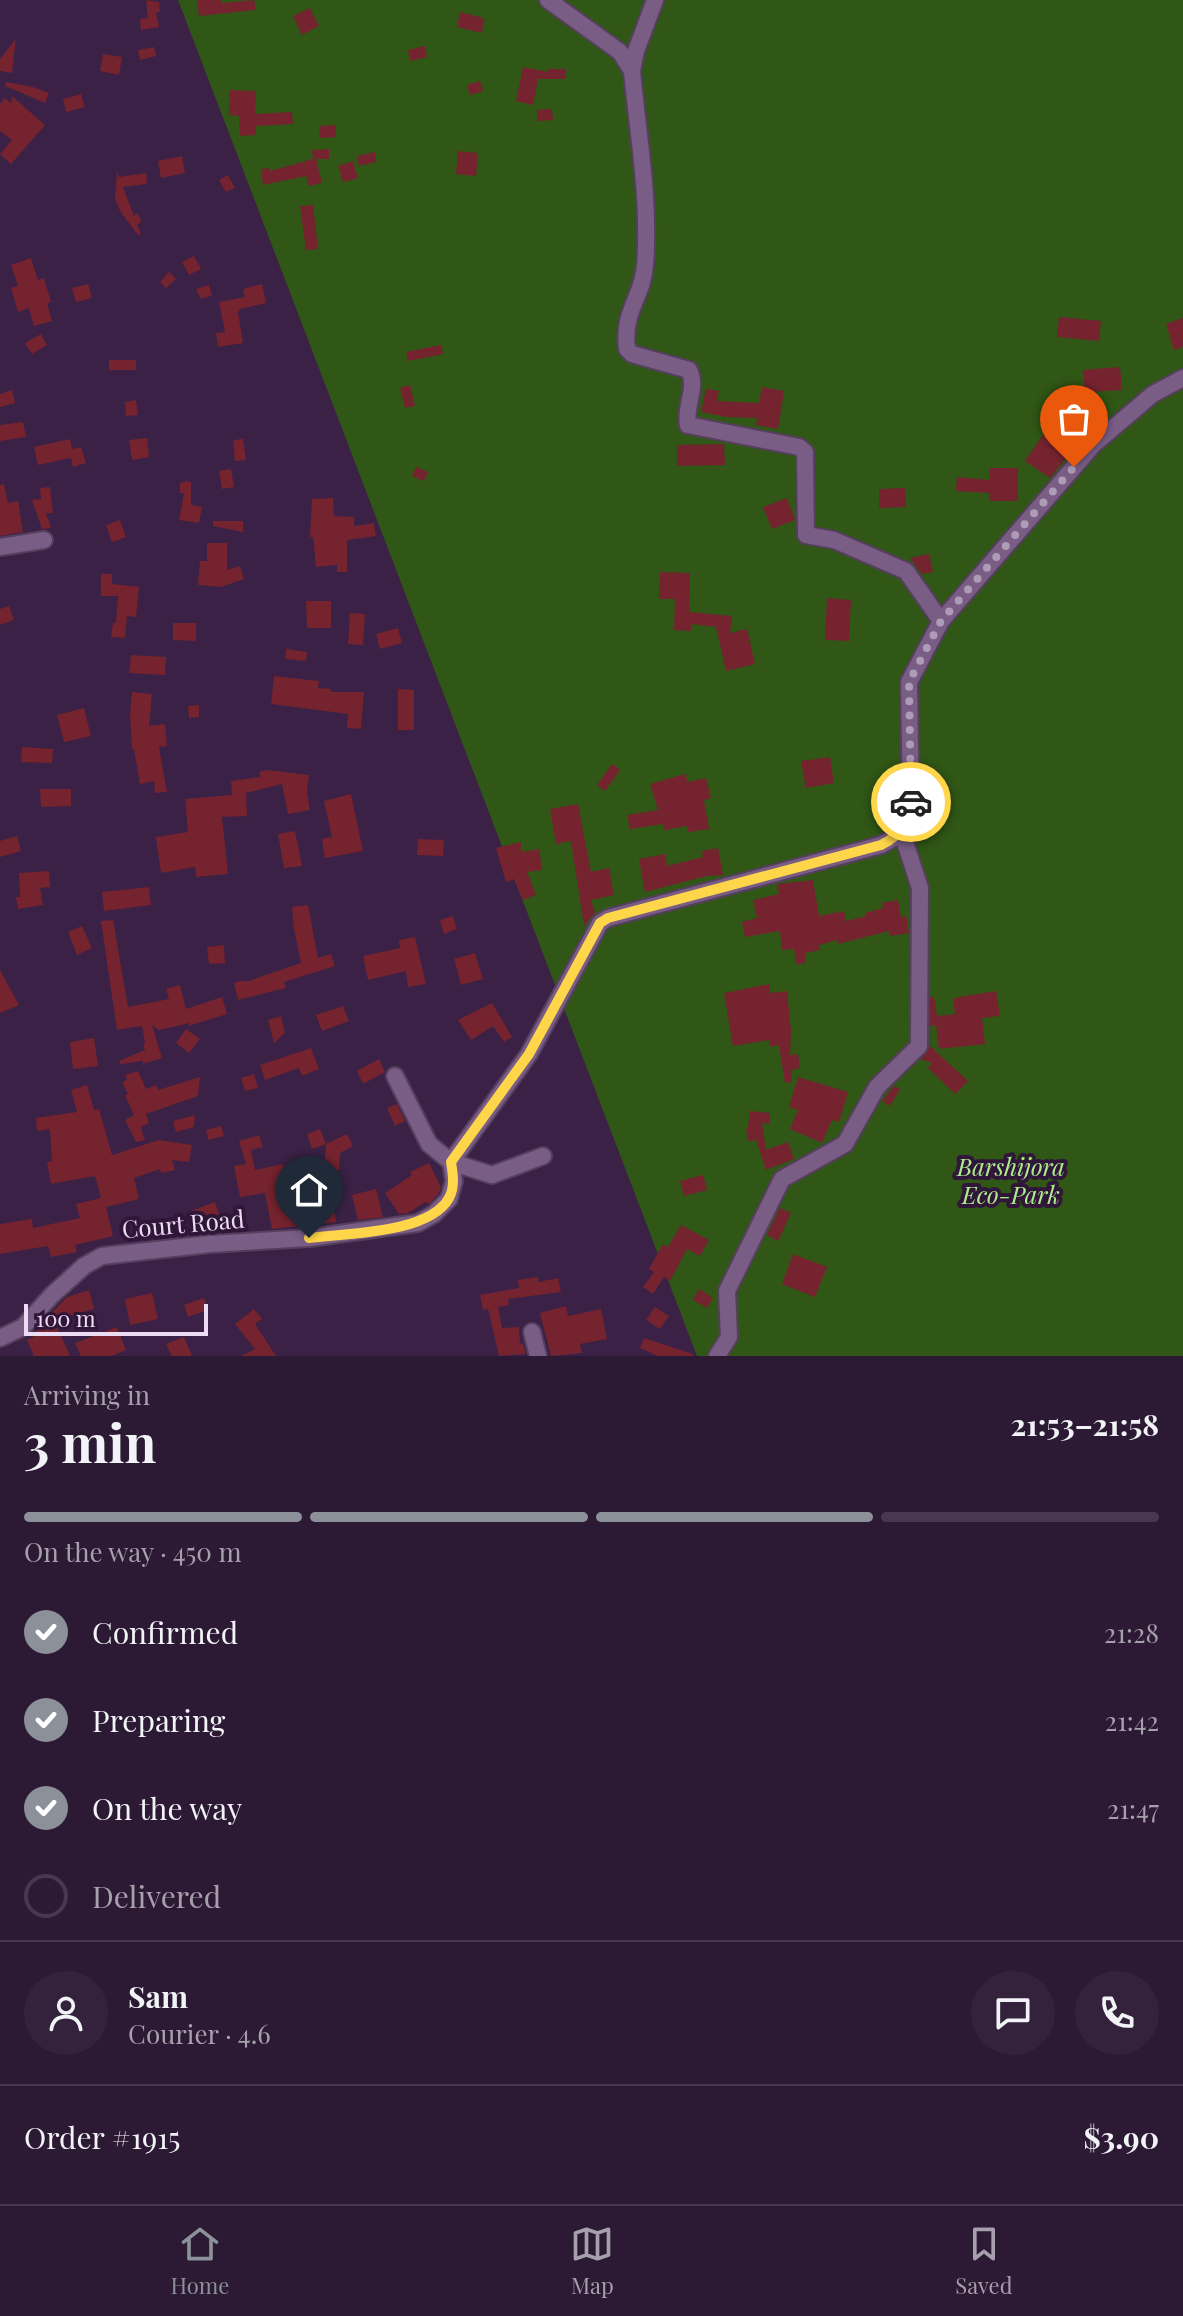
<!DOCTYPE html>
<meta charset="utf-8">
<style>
body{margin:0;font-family:"Playfair Display",serif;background:#34223c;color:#f1f3f6;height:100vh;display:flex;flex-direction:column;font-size:30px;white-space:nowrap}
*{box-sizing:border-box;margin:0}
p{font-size:26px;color:#a6a0ac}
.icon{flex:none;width:44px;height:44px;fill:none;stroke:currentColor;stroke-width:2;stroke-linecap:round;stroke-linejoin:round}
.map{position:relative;height:1356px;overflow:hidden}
.panel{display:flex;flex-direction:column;background:#2c1934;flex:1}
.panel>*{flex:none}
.scale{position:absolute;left:24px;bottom:20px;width:184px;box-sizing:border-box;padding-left:8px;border:4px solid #ecdcf3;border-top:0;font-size:22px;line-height:28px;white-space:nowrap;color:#ecdcf3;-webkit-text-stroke:6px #30173a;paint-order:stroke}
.pin{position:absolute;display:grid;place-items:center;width:68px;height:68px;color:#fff;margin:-82px -34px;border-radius:50% 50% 50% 0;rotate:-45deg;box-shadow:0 0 8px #0007}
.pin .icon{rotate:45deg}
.courier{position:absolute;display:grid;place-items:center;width:80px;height:80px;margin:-40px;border:6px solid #ffd54a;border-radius:50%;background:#fff;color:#222;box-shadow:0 2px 10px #0007}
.overview em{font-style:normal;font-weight:700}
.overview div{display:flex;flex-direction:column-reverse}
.overview{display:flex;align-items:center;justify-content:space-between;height:136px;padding:0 24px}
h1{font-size:52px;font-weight:700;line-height:60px}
.bar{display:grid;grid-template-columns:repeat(4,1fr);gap:12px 8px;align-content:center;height:96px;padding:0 24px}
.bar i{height:10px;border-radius:6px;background:#48384f}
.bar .selected{background:#8c9099}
.bar p{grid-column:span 4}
.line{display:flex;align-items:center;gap:20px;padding:0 24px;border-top:2px solid #48384f}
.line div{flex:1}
.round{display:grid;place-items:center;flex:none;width:84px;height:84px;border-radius:42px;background:#34223c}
ol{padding:0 24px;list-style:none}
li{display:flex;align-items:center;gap:24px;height:88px}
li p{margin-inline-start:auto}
li .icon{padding:8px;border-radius:50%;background:#8c9099;color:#fff;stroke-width:4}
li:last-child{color:#a6a0ac}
li i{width:44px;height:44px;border:4px solid #48384f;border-radius:50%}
.menu{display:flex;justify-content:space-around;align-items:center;height:112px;border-top:2px solid #48384f;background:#2c1934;font-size:22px;color:#a6a0ac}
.menu a{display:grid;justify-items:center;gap:4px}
.menu .selected{color:#8c9099}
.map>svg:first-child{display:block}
.green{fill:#305716}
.building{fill:#75232f}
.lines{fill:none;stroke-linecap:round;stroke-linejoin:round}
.minor-casing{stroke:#563f5e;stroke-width:20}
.minor{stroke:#795d85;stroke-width:16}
.done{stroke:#ae9bb6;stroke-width:8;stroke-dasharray:0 14.4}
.route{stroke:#ffd54a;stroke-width:10}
.labels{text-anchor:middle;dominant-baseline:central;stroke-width:8;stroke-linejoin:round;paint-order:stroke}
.park-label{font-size:24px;font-style:italic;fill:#aded8b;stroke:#30173a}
.street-label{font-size:24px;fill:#ecdcf3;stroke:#30173a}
</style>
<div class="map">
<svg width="1183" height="1356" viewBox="0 0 1183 1356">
<rect width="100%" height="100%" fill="#3a2145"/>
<path class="green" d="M 178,0 L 1183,0 L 1183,1356 L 697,1356 Z"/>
<path class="building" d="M 146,0 L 159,2 L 160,12 L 156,12 L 159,27 L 141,30 L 140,19 L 148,18 Z
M 197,0 L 222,0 L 222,3 L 254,0 L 256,10 L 199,16 Z
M 310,8 L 319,26 L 302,35 L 293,16 Z
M 460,12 L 484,18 L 482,33 L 457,27 Z
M 16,39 L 12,73 L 0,71 L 0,59 Z
M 425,46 L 427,57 L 410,61 L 408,50 Z
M 154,47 L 156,56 L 140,60 L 138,50 Z
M 103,54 L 122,57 L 119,75 L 100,71 Z
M 523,67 L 548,72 L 548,69 L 566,69 L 566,79 L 538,79 L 533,105 L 516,101 Z
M 480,81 L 483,91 L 470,95 L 467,85 Z
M 6,82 L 33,87 L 49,93 L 45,103 L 5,86 Z
M 230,90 L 256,91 L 255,114 L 292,112 L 293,124 L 256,126 L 256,135 L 240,136 L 239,116 L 229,115 Z
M 81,94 L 85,107 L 66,112 L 63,99 Z
M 12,96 L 45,125 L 11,164 L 0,154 L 12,140 L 0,131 L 0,104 L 4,98 L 11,103 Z
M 552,109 L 553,120 L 538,121 L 537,110 Z
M 336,125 L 336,137 L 320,138 L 319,126 Z
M 329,149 L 329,159 L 316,159 L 322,183 L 309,186 L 306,176 L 263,185 L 261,169 L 270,168 L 270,171 L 313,159 L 312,150 Z
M 458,151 L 478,153 L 476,176 L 456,174 Z
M 375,152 L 376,162 L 359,166 L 357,156 Z
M 182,156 L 185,173 L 161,178 L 158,161 Z
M 353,161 L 358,178 L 343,182 L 338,166 Z
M 117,171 L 119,177 L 146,173 L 147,184 L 123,187 L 134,216 L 137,213 L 142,221 L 137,225 L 141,234 L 138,235 L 120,211 L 115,198 Z
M 228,175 L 235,188 L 226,192 L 219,180 Z
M 313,205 L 318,249 L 306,250 L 300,206 Z
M 194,256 L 201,269 L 189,275 L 182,262 Z
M 31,258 L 38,280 L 44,278 L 51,302 L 47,303 L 52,321 L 34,326 L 29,308 L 18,312 L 11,288 L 18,286 L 11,265 Z
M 169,272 L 176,279 L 166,288 L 160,282 Z
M 88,284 L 92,298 L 76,302 L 72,288 Z
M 262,284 L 266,303 L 240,309 L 238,312 L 243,343 L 218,347 L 216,333 L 225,332 L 219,302 L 245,297 L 243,289 Z
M 209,285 L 212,295 L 201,299 L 196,289 Z
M 1059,317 L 1101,321 L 1099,341 L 1057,337 Z
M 1183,318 L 1183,347 L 1174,350 L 1166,324 Z
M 41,334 L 47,345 L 32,354 L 25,343 Z
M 441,345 L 443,354 L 408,361 L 406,352 Z
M 109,360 L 136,360 L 136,370 L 109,370 Z
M 1120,367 L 1122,390 L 1085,392 L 1083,370 Z
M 410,385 L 415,406 L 405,408 L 400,388 Z
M 762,387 L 784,391 L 778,429 L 756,425 L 757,418 L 726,417 L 701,412 L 706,389 L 719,391 L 717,401 L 759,403 Z
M 12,390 L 15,403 L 0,407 L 0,394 Z
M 136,400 L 138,415 L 126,416 L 125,402 Z
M 1056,416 L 1084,435 L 1050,478 L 1025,461 Z
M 23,422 L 26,437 L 0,441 L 0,425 Z
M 147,438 L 149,457 L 132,460 L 129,440 Z
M 70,439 L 72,449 L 81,447 L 86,463 L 73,467 L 71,458 L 38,465 L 34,447 Z
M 243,439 L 246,460 L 235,461 L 233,440 Z
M 724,444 L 725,465 L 677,466 L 677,445 Z
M 416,467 L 428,472 L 424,481 L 412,476 Z
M 989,468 L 1018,468 L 1018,501 L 989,501 L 989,493 L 956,491 L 957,477 L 989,480 Z
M 231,469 L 234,487 L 222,489 L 219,471 Z
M 186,481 L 191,482 L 191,505 L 202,507 L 199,523 L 179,520 L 184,493 L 180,493 L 180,483 Z
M 4,484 L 8,503 L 18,501 L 23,532 L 0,536 L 0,485 Z
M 50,487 L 53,513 L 46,513 L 51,528 L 42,529 L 32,500 L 41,499 L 40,488 Z
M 905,488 L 906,507 L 879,508 L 879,489 Z
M 333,498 L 334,516 L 354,517 L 354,526 L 374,523 L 376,536 L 347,540 L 347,572 L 337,572 L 337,565 L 316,567 L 313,537 L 310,537 L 312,499 Z
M 787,498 L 795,520 L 772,529 L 763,507 Z
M 120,520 L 126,537 L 112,542 L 106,525 Z
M 213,521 L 243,521 L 243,532 L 213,526 Z
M 207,543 L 227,543 L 227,570 L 240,566 L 244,579 L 221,587 L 198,585 L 200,561 L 207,561 Z
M 929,554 L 933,572 L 922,574 L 910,558 Z
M 660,572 L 690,573 L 689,612 L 732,616 L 730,633 L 747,629 L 755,664 L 726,671 L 716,627 L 691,624 L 691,631 L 674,630 L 675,599 L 659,599 Z
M 101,574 L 112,574 L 112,584 L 139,587 L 136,617 L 127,616 L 125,638 L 111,637 L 113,623 L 116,623 L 118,596 L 101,596 Z
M 827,598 L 851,600 L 849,641 L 825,640 Z
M 306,601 L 331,601 L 331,628 L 307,628 Z
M 9,606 L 14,620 L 0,625 L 0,609 Z
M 350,613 L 365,614 L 363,645 L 348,644 Z
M 173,623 L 196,623 L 196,641 L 173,640 Z
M 398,628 L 402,643 L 380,649 L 376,634 Z
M 286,649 L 307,652 L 306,661 L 285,659 Z
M 131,655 L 166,657 L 165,675 L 129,673 Z
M 274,676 L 319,681 L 318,688 L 331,689 L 331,692 L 364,692 L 361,729 L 347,728 L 348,714 L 271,704 Z
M 398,689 L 414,690 L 414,730 L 398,730 Z
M 132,692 L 152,694 L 149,726 L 165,724 L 167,746 L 159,747 L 167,792 L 155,793 L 154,781 L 140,784 L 134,749 L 132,749 L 130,714 Z
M 199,705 L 199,717 L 189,718 L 188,706 Z
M 84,708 L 91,736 L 64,742 L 57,715 Z
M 22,747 L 53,749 L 52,763 L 21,762 Z
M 830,757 L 834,783 L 806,788 L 801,761 Z
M 612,764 L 620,770 L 605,791 L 597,785 Z
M 267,770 L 309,775 L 307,792 L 310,810 L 288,814 L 282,784 L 246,793 L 247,816 L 222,817 L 228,874 L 196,877 L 195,867 L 161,873 L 156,837 L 188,832 L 185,799 L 232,795 L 231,781 L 260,777 L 259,772 Z
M 685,774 L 688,782 L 706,778 L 711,798 L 704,800 L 709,829 L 688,832 L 687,826 L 664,830 L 663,824 L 630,829 L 627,815 L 658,810 L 650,784 Z
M 40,789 L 71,789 L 71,806 L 41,807 Z
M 351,794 L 363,851 L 325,858 L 322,839 L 332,837 L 324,801 Z
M 578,804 L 591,872 L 609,868 L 614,895 L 591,900 L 595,913 L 584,926 L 571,841 L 556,844 L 550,809 Z
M 295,831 L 302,866 L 284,868 L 278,834 Z
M 17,836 L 21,851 L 0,857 L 0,841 Z
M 418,839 L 444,840 L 443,856 L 417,855 Z
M 521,842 L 521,852 L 539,849 L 542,870 L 527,872 L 536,895 L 523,900 L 514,879 L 506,882 L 496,848 Z
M 718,848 L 723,875 L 707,876 L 645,892 L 639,859 L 665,854 L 667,866 L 703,857 L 702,851 Z
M 49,871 L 50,887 L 40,888 L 43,905 L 18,909 L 16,897 L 20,897 L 19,873 Z
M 813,880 L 819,916 L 844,911 L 846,921 L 866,916 L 865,913 L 883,908 L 882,903 L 898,900 L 901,917 L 906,916 L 909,933 L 890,936 L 889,931 L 838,944 L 837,940 L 819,945 L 820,950 L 805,953 L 806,963 L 796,964 L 794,949 L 782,950 L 780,931 L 745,937 L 742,922 L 757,918 L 753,900 L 779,894 L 777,884 Z
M 149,887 L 151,905 L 104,911 L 102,892 Z
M 308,905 L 318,958 L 331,954 L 335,966 L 284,982 L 286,988 L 238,1000 L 234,983 L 244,980 L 245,982 L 301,963 L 294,929 L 292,907 Z
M 453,916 L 457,929 L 444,934 L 440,920 Z
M 113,920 L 128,1007 L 169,999 L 166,989 L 180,985 L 186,1009 L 222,997 L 227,1014 L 188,1026 L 190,1023 L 159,1030 L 152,1025 L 162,1058 L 143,1064 L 143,1061 L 120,1064 L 119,1061 L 145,1050 L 143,1044 L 145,1043 L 142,1026 L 117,1030 L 101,921 Z
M 82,926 L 92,948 L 77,955 L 68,932 Z
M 415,937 L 426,984 L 408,987 L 406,971 L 368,980 L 363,956 L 400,948 L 399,940 Z
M 224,945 L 225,963 L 209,964 L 207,947 Z
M 475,953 L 483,979 L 461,985 L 454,959 Z
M 0,970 L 19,1005 L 0,1013 Z
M 769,984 L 770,993 L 787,991 L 791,1031 L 790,1055 L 798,1054 L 800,1068 L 791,1070 L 792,1082 L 785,1083 L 779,1046 L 770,1046 L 769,1040 L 733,1046 L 724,993 Z
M 996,991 L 1000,1016 L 982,1018 L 985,1044 L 939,1049 L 936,1025 L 930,1026 L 930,997 L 934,997 L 937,1016 L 955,1014 L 953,998 Z
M 492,1003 L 512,1037 L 504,1042 L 493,1026 L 471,1040 L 458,1020 Z
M 343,1006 L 349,1021 L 322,1031 L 316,1015 Z
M 281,1016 L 285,1033 L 274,1043 L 268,1020 Z
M 186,1029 L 200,1039 L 189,1053 L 176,1043 Z
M 94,1038 L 98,1066 L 73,1069 L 70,1042 Z
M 930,1046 L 968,1081 L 955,1094 L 928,1068 L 932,1063 L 921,1059 Z
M 311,1048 L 319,1069 L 302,1076 L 299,1068 L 265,1080 L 260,1065 Z
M 379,1059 L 385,1072 L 363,1084 L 357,1071 Z
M 138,1071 L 146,1089 L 156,1085 L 158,1090 L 200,1077 L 198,1096 L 146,1114 L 149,1123 L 141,1127 L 145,1140 L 136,1142 L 125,1120 L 134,1115 L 125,1095 L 128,1094 L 122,1082 L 127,1080 L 125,1075 Z
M 254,1074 L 258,1088 L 245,1091 L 241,1078 Z
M 798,1077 L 848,1092 L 839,1122 L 832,1120 L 822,1143 L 790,1129 L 798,1110 L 789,1107 Z
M 87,1085 L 94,1110 L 99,1109 L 112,1155 L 159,1140 L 192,1145 L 189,1162 L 172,1160 L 175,1170 L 161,1173 L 160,1169 L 134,1178 L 139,1199 L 106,1207 L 113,1236 L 75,1245 L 77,1252 L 51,1257 L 48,1246 L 0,1254 L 0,1224 L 32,1219 L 33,1228 L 80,1218 L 76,1204 L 101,1198 L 95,1176 L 51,1184 L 47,1162 L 52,1161 L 50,1129 L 37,1131 L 36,1118 L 77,1112 L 71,1090 Z
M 894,1086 L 900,1089 L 890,1106 L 882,1101 Z
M 397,1104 L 405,1121 L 395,1126 L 387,1108 Z
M 750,1111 L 770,1113 L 769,1124 L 762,1123 L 766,1150 L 788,1142 L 794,1159 L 766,1170 L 756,1140 L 748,1141 L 746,1128 L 748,1128 Z
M 195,1115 L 194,1127 L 176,1132 L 173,1121 Z
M 221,1126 L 224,1136 L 208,1140 L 206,1130 Z
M 320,1129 L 326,1144 L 312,1149 L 307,1134 Z
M 347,1134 L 353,1146 L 340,1153 L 339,1170 L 324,1168 L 326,1144 Z
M 259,1135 L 263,1147 L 251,1150 L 255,1170 L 283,1164 L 291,1206 L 294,1205 L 295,1210 L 333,1203 L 336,1222 L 272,1229 L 265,1193 L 240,1197 L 234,1166 L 246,1164 L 239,1141 Z
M 429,1163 L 441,1187 L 439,1193 L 429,1204 L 425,1202 L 408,1213 L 399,1214 L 385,1193 L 412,1175 L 410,1172 Z
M 703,1175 L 707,1190 L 684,1196 L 680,1181 Z
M 376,1189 L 383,1217 L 358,1220 L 352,1195 Z
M 215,1202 L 223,1225 L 199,1233 L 191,1211 Z
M 780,1208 L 791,1213 L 778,1241 L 767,1235 Z
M 681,1225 L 709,1240 L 700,1256 L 687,1249 L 670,1281 L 664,1277 L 653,1294 L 643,1287 L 654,1272 L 649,1269 L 663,1244 L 668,1247 Z
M 793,1254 L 827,1267 L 815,1297 L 782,1284 Z
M 538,1277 L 538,1282 L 558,1278 L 561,1292 L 508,1299 L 509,1305 L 498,1307 L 502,1328 L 519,1327 L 520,1344 L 523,1343 L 526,1354 L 499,1356 L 488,1309 L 483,1310 L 480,1295 L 519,1288 L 518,1280 Z
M 699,1289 L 713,1298 L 707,1308 L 693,1300 Z
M 89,1290 L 94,1309 L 54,1320 L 70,1356 L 34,1356 L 27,1340 L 39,1334 L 35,1330 L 67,1297 Z
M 152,1293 L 158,1319 L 130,1325 L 125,1299 Z
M 204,1298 L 208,1310 L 188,1317 L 184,1305 Z
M 566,1306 L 568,1316 L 601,1309 L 607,1339 L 580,1344 L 582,1353 L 551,1356 L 540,1313 Z
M 655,1307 L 669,1316 L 660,1329 L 646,1320 Z
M 254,1309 L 262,1319 L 255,1324 L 276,1356 L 241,1356 L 255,1349 L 235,1324 Z
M 117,1327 L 126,1350 L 111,1356 L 81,1356 L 75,1343 Z
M 184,1337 L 192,1356 L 172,1356 L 166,1344 Z
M 644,1338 L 693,1354 L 693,1356 L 658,1356 L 640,1348 Z"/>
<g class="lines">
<g class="minor-casing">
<path id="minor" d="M 548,0 L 620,52 L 632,71
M 655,0 L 636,51 L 632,71 C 638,135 650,200 645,265 C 643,297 622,311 627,349 L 632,354 L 689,370 C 698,389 684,406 688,425 L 799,447 L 805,452 L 806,535 L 834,540 L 906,571 L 941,621
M 0,547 L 44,540
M 395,1076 L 429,1144 L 451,1162 L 492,1175 L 543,1156
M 451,1162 L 529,1054 L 600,923 L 608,918 L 881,845 L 902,833
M 532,1332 L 538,1356
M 0,1338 L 23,1327 L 52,1295 L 84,1266 L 102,1256 L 210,1244 L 309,1238 L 418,1223 L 434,1214 L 449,1199 L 454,1181 L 451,1162
M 717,1356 L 729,1337 L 727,1291 L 782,1179 L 845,1144 L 877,1087 L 919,1046 L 920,888 L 902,833 L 911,809 L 909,682 L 941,621 L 1093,445 L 1153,394 L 1183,378"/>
</g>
<use href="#minor" class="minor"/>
</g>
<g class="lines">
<path class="done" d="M 911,802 L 909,682 L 941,621 L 1074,467"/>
<path class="route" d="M 309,1238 C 346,1233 429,1234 449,1198 C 455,1187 453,1174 451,1162 L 529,1054 L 600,923 L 608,918 L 881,845 C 899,836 911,823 911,802"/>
</g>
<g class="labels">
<g class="park-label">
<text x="1011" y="1166">Barshijora<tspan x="1011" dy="28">Eco-Park</tspan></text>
</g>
<g class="street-label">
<text transform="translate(183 1223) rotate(-5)">Court Road</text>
</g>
</g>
</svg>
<div class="scale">100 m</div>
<div class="pin" style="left:1074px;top:467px;background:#ea580c"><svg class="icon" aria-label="bag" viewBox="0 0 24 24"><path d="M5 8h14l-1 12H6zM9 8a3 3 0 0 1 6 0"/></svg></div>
<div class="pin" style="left:309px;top:1238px;background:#1f2937"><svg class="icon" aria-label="home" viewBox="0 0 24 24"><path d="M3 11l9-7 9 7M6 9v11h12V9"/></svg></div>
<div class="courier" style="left:911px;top:802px"><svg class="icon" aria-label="car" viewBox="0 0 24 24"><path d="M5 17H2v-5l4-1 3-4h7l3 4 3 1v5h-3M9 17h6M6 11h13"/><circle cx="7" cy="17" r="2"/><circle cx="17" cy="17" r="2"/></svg></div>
</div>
<section class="panel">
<div class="overview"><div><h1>3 min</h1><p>Arriving in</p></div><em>21:53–21:58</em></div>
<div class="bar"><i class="selected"></i><i class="selected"></i><i class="selected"></i><i></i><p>On the way · 450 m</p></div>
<ol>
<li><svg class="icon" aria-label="check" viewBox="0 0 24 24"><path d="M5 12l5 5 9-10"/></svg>Confirmed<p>21:28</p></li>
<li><svg class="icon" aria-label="check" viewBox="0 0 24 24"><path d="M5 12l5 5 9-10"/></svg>Preparing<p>21:42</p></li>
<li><svg class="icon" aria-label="check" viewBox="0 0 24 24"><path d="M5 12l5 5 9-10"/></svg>On the way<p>21:47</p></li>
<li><i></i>Delivered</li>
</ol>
<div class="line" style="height:144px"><a class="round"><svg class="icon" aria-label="person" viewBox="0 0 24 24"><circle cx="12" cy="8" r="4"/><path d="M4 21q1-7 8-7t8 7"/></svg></a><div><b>Sam</b><p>Courier · 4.6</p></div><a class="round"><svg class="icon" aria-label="chat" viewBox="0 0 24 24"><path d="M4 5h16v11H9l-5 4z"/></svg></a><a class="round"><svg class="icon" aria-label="phone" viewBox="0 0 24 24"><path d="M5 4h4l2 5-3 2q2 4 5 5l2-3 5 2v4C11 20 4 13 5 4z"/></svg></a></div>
<div class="line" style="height:104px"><div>Order #1915</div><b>$3.90</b></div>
</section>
<nav class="menu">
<a class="selected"><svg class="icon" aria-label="home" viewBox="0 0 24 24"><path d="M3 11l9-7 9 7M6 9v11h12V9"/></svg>Home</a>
<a><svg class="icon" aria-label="map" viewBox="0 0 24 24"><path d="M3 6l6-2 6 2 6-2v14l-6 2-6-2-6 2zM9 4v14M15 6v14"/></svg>Map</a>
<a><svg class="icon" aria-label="saved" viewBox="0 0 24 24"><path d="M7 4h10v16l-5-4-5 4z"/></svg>Saved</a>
</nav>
